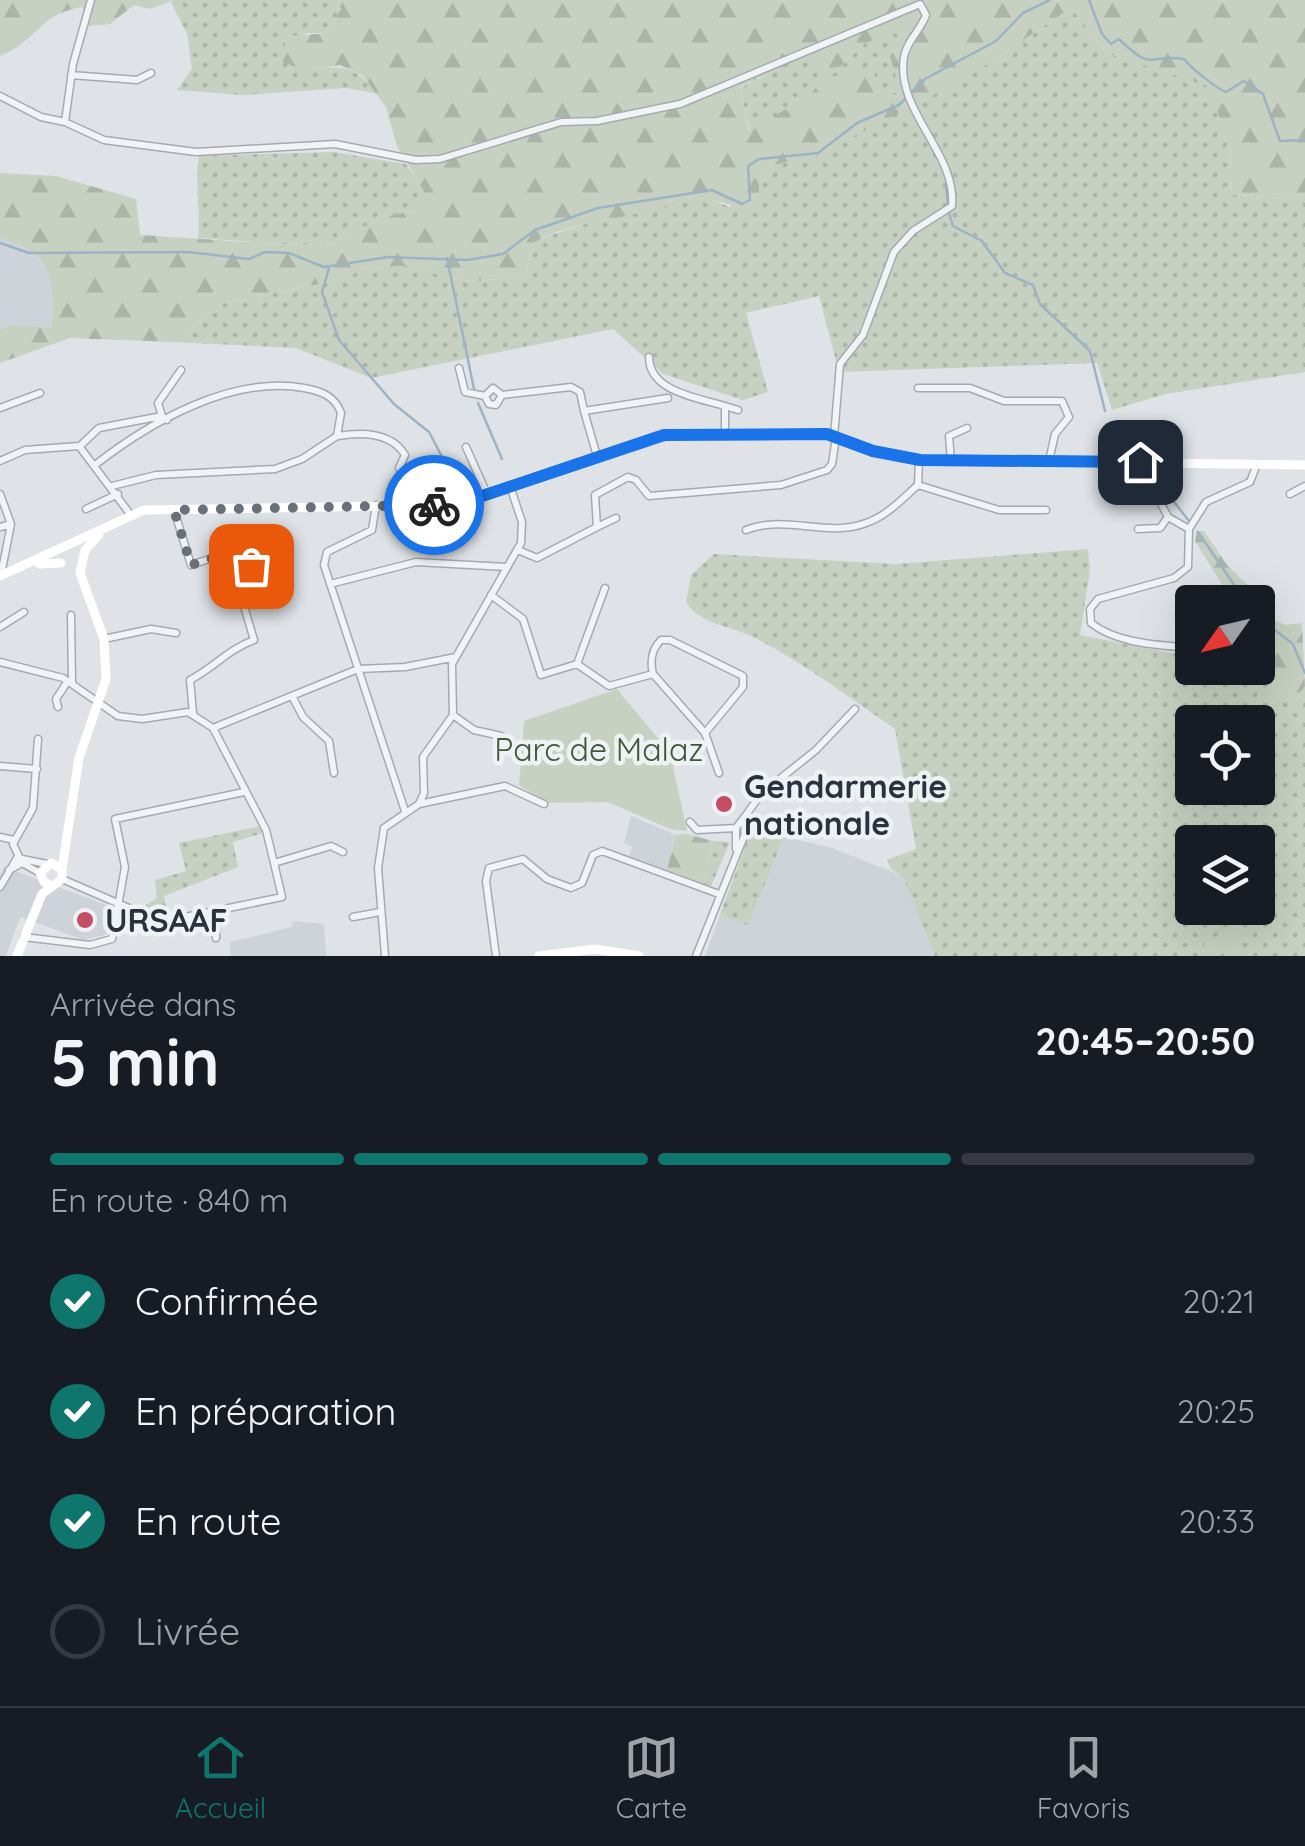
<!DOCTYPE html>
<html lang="fr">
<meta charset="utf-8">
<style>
body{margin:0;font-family:Quicksand,sans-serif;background:#242831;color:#f1f3f6;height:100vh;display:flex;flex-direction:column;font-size:38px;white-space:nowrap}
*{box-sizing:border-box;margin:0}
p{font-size:32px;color:#9ea1a6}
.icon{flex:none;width:55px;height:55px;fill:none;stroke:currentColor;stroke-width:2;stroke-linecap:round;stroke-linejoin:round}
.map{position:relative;height:956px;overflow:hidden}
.details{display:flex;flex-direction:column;background:#171b24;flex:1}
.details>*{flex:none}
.needle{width:65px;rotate:236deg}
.tools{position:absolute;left:1175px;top:585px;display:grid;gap:20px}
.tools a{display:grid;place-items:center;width:100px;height:100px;border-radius:10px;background:#171b24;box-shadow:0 10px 40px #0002;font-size:50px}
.pin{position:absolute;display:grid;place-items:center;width:85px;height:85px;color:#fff;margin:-42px;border-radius:20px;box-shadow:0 5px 15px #0006}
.courier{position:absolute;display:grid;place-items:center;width:100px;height:100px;margin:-50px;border:8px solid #1a73e8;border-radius:50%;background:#fff;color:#222;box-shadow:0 2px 12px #0007}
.head em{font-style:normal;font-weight:700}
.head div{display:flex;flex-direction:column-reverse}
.head{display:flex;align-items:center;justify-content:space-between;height:170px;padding:0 50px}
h1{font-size:65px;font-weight:700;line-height:75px}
.bar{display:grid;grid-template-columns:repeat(4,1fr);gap:15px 10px;align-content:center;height:120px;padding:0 50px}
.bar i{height:12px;border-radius:8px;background:#363941}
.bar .selected{background:#0f766e}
.bar p{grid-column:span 4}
ol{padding:0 50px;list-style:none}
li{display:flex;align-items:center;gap:30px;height:110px}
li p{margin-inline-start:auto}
li .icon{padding:10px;border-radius:50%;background:#0f766e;color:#fff;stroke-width:4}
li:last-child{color:#9ea1a6}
li i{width:55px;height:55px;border:5px solid #363941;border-radius:50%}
.tabs{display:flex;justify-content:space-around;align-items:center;height:140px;border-top:2px solid #363941;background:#171b24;font-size:28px;color:#9ea1a6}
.tabs a{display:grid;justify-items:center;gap:5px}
.tabs .selected{color:#0f766e}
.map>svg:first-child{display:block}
.built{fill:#ced2d9}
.grass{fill:url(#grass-dots);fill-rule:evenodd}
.forest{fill:url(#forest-firs);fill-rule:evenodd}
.park{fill:#c6d1c1}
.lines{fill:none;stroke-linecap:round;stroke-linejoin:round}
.stream{stroke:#9db3c5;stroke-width:2.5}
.street-casing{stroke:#a5aab1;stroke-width:9}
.street{stroke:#f2f3f6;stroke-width:6}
.secondary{stroke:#fff;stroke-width:9}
.done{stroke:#697078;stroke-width:10;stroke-dasharray:0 18}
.route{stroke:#1a73e8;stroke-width:12}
.poi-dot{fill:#c44d66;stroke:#eff2f5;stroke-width:4}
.labels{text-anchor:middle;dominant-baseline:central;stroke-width:9;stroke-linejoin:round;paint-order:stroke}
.park-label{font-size:32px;fill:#405838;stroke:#eff2f5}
.poi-label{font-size:32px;font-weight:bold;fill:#29323d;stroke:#eff2f5;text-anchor:start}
</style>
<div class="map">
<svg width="1305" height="956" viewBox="0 0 1305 956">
<defs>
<pattern id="grass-dots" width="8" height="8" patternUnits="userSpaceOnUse" patternTransform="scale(2.5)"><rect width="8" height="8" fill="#c6d1c1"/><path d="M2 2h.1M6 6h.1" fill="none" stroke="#aab4a7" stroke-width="1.8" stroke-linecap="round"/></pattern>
<pattern id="forest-firs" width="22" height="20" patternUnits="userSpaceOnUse" patternTransform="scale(2.5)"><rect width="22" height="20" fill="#c6d1c1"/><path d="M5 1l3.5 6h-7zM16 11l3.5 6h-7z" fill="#aab4a7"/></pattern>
</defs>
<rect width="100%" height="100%" fill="#dfe3e7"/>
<path class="built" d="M 0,237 L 27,245 L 50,271 L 55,284 L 53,328 L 13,325 L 0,329 Z
M 631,816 L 676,835 L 667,870 L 629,856 L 632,847 L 624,843 Z
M 784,837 L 829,847 L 903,876 L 935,956 L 705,956 L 720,915 L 748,924 Z
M 4,867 L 112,907 L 107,934 L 84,940 L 20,917 L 6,956 L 0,956 L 0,875 Z
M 293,921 L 324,924 L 326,956 L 231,956 L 230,942 L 292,927 Z"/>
<path class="grass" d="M 174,0 L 337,0 L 341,9 L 327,33 L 305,33 L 306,71 C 344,64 353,65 379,94 L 346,88 L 243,95 L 177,90 L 192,69 L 187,34 L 171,2 Z
M 1071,8 L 1107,53 L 1210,86 L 1230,153 L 1232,195 L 1305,199 L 1305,372 L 1166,394 L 1112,410 L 1097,363 L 839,372 L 819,296 L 746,313 L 768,392 L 743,400 L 663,374 L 613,329 L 371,378 L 296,348 L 173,342 L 221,304 L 339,280 L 362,269 L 411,265 L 449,279 L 478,281 L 526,276 L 533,243 C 554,230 683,195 707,199 C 715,200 723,205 730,207 L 759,170 L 789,161 L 966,78 Z
M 914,27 L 901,92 L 878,102 L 826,78 L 810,94 L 750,133 L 740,88 L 809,54 L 841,66 L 865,43 Z
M 334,152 L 406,164 L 426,193 L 418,210 L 383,217 L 334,243 L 297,245 L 198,238 C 201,209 194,184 199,156 Z
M 1088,549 L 1090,570 L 1080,635 L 1192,657 L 1192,668 L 1258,668 L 1258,653 L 1276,702 L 1294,702 L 1305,686 L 1305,956 L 935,956 L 903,877 L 891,869 L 887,860 L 916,849 L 895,729 C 849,697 803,662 753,637 C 730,625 700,625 686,602 L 691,575 L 714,554 L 896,564 ZM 1192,722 L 1258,722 L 1258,788 L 1192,788 ZM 1192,842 L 1258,842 L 1258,908 L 1192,908 Z
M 261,826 L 263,833 L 233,842 L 238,867 L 164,896 L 168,919 L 140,909 L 157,898 L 155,880 L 186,871 L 179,843 Z
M 749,836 L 784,837 L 748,925 L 720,915 Z
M 713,841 L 730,842 L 711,886 L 692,879 L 705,875 Z"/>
<path class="forest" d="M 0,0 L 174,0 L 150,9 L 134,5 L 110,24 L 88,26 L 82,7 C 38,14 39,40 0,56 Z
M 337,0 L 1305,0 L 1305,199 L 1232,195 L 1230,153 L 1210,87 L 1107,53 L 1071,8 L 966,78 L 795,167 L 789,161 L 759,170 L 759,194 L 748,207 C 731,207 717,199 701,199 C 680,200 660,208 639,213 C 603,222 566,224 533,243 L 526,276 L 478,281 L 449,279 L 411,265 L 362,269 L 339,280 L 221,304 L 173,342 L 70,338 L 0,363 L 0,329 L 13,325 L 52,328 C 55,275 53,255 0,237 L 0,173 L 56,176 L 136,199 L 140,235 L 297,245 L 334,243 L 383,217 L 418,210 L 425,193 L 397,146 L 386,107 L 363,76 L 340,65 L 306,71 L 283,62 L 282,51 L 289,36 L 327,33 L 341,9 ZM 913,28 L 890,55 L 900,93 L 878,101 L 874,69 L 825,78 L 810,94 L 749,132 L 740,87 L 809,55 L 821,71 L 841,66 L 865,43 Z
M 1197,531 L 1204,531 L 1227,565 L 1266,603 L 1272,619 L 1285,625 L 1302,623 L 1305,686 L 1294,702 L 1276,702 C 1260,668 1258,640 1258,602 L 1233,602 L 1195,541 Z
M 687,834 L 713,841 L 705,875 L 692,879 L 667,870 L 676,835 Z
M 1237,930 L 1240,956 L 1199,956 L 1207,939 Z"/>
<path class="park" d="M 617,689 L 670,753 L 687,831 L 670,829 L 608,802 L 546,803 L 519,785 L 524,721 Z"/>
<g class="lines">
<path class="stream" d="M 1089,0 L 1102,34 L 1111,44 L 1119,39 C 1155,74 1147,53 1184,59 C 1190,67 1217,89 1226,92 L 1244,81 L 1263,94 L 1280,141 L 1305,140
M 946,187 L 948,204
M 949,213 L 953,226 L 982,241 L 1005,273 L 1033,285 L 1040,304 L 1090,351 L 1105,411
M 0,243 L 29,253 L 188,252 L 249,259 L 265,252 L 289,253 L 324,267 L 388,257 L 467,260 L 503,254 L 535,230 L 598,208 L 712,190 L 742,204 L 750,200 L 748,166 L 759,159 L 818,153 L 857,123 L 899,105 L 925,79 L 996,41 L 1023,13 L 1050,0
M 447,258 L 474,389
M 329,268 L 322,292 L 339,340 L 394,404 L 429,432 L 458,487
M 478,403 L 502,459
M 1150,471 L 1189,521
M 1198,532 L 1246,602
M 1258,617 L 1293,644 L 1305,673"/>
<g class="street-casing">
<path id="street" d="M 91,0 L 73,64 L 65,122 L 104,140 L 196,152 L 335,144 L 416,160 L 440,159 L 561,122 L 597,121 L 680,104 L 920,4 L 926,15 C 921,30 907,40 904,57 C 895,111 957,153 952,206 L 913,231 L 894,252 L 863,335 L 840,364 L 834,437
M 71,75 L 137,80 L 151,73
M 0,96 L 41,117 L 65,122
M 649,357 C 649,392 699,398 725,406 L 725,434
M 459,368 L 465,392 L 485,396
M 918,388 L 970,388 L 1004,401 L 1062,401 L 1069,417 L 1055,434 L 1049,461
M 502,395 L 496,405 L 489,404 L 485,396 L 493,388 L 502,395 L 571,387 L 580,392 L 584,411
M 725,406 L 738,410
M 0,408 L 40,393
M 162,416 L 158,403 L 181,370
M 338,436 C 362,432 391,432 405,455 L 399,468
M 80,446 L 99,428 L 162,416 L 167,420
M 466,447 L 486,492
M 597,456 L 584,411 L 668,398
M 0,461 L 25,450 L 79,446 L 130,514
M 951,461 L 949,436 L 967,428
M 95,465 C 150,422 232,375 304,388 C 321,391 335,396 341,413 L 337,436 L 302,459 L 275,469 L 156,475 L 112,486
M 918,485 L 999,510 L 1046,510
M 0,494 L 11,524 L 1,575
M 1290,494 L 1305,486
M 376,505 L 372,530 L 327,552 L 324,565 L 405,811
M 86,509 L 118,494
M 174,510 L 191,565 L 245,547 L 251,566 L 241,596 L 254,640 C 227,650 215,667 190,680 L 193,713
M 1168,517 L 1189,529 L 1188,567 L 1174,578 L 1098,599 L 1090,609 L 1091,623 C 1117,644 1160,645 1192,648
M 0,527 L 11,524
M 597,527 L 616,518
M 1138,529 L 1160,528 L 1168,517 L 1140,463
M 1189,529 L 1206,502 L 1250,482 L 1257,464
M 746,530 C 786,514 827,538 866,523 C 887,516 902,499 918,485 L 919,460
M 518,550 L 537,558 L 597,527 L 595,495 L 628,477 L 636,480 L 649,496 L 781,485 L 827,470 L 832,464 L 836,437
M 330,584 L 416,562 L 506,567
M 491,595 L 523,619 L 541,675 L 577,664
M 71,615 L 72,683
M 0,627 L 24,612
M 104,639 L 151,629 L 176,633
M 0,662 L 63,678 L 118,716 L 142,719 L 188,712 L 213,728 L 358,669 L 405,667 L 456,657
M 577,664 L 609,686 L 653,674 L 705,733 L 719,773
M 577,664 L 605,588
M 653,674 C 650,661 651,650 661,640 L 670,640 L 743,676 L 743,687 L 705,733
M 292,696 L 303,717 L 329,741 L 334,773
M 58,707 L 56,699 L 68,681
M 453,715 L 474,730 L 501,736
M 213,728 L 266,830 L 274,863 L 331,846 L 343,852
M 0,766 L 37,769
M 419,804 L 424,793 L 423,757 L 453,715 L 452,664 L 521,543 L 522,522 L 510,486
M 746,815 L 761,794 L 816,750 L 855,709
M 690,822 L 697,830 L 736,828
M 0,837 L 14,840
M 22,863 L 13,844 L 33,808 L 38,739
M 9,870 L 22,863 L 40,873
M 62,879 L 161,922 L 282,897 L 274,863
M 0,887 L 17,858 L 47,864
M 216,912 L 216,938
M 353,917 L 380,912
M 24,937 L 90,945 L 112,939 L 125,867 L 115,819 L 244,792
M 385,956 L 378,868 L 384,828 L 419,804 L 505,786 L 544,804
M 496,956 L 486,881 L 489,868 L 523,859 L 547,879 L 571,888 L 582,883 L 593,855 L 602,851 L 719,894
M 696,956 L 745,834 L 746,815 L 736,828 L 736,849"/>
</g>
<use href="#street" class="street"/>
<path class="secondary" d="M 39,564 L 61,563
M 0,576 L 144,510 L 446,505 L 664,435 L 827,435 L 873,451 L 919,460 L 1305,465
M 62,869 L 79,758 L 106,679 L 104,639 L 80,573 L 85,550 L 99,535
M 17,956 L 42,894 L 62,879 L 62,869 L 51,863 L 40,873 L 44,882 L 51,886
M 539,956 L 595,949 L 639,956"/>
</g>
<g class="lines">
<path class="done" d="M 251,566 L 245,548 L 191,565 L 174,510 L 434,505"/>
<path class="route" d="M 434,505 L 464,502 L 664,435 L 827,434 L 873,451 L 920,460 L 1140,462"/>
</g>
<g class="poi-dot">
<circle cx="724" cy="804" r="10"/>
<circle cx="85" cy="920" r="10"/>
</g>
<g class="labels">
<g class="park-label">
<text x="599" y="749">Parc de Malaz</text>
</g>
<g class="poi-label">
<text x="744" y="786">Gendarmerie<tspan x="744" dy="37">nationale</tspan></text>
<text x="105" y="920">URSAAF</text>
</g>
</g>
</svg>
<div class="tools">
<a><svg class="needle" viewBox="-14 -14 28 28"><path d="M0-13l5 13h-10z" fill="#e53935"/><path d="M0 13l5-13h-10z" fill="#9ea1a6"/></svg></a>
<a><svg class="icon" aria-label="locate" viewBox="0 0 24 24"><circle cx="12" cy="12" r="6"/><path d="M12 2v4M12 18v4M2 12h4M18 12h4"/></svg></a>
<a><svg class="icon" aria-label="layers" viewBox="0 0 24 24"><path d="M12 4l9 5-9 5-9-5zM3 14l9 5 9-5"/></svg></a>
</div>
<div class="pin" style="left:251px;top:566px;background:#ea580c"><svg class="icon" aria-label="bag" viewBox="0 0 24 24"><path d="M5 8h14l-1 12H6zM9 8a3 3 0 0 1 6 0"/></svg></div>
<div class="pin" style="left:1140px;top:462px;background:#1f2937"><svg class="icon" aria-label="home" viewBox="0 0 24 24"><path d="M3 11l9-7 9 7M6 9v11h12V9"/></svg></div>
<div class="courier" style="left:434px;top:505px"><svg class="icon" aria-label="bike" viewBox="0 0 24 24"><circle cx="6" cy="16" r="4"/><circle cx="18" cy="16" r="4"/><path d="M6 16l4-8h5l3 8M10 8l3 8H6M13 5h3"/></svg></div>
</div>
<section class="details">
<div class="head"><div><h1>5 min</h1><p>Arrivée dans</p></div><em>20:45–20:50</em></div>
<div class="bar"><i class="selected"></i><i class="selected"></i><i class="selected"></i><i></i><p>En route · 840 m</p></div>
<ol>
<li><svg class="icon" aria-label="check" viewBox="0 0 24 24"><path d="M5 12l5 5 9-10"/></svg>Confirmée<p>20:21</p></li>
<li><svg class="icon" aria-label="check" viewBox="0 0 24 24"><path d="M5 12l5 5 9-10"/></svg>En préparation<p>20:25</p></li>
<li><svg class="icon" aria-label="check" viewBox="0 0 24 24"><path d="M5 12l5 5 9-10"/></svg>En route<p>20:33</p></li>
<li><i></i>Livrée</li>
</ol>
</section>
<nav class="tabs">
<a class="selected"><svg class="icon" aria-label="home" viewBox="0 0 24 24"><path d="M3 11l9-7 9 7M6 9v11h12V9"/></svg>Accueil</a>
<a><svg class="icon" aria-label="map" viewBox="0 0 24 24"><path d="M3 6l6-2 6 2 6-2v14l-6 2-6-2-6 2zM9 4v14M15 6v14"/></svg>Carte</a>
<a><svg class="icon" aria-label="saved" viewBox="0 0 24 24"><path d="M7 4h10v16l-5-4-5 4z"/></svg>Favoris</a>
</nav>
